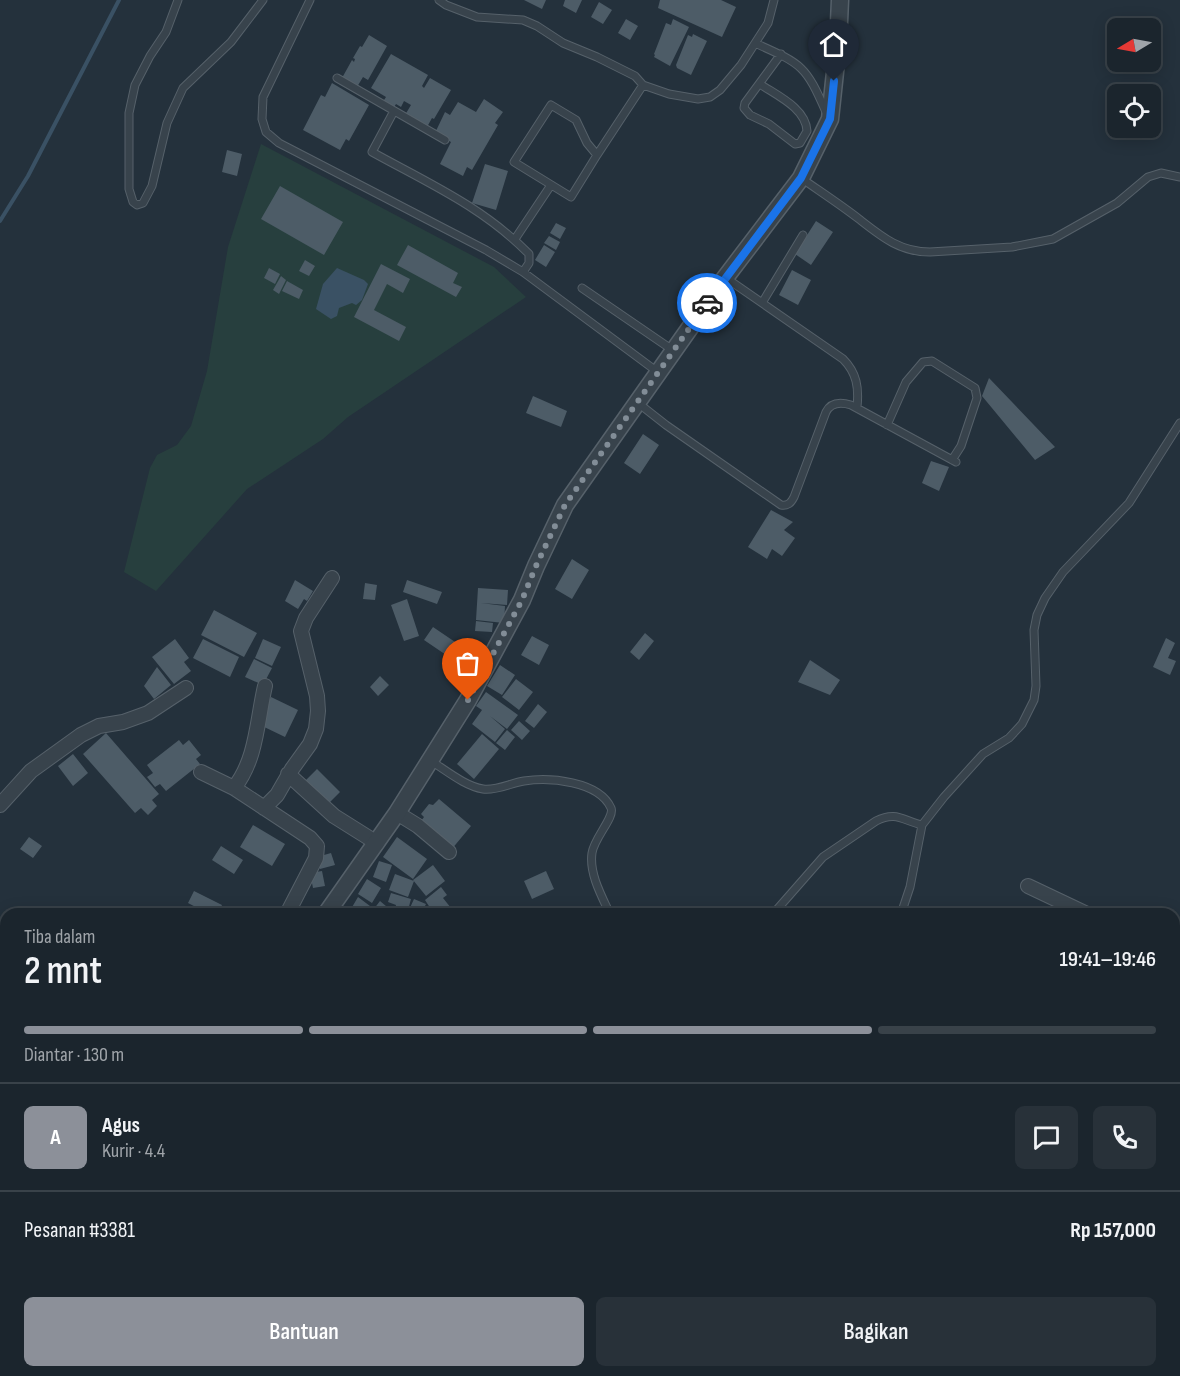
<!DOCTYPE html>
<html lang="id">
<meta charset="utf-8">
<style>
body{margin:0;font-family:"Sofia Sans Condensed",sans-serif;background:#283139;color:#f1f3f6;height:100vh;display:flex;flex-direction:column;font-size:22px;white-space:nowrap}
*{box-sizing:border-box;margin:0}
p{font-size:20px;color:#a0a5aa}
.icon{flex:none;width:33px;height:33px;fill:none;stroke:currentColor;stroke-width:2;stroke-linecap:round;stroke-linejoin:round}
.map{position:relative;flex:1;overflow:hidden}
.panel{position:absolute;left:0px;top:908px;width:1180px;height:470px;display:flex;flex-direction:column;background:#1b252d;border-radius:18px 18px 0 0;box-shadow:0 3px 15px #0003,0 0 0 2px #394249}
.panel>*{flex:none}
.needle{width:39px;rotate:260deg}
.buttons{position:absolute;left:1107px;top:18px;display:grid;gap:12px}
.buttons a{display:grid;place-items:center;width:54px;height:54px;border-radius:9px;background:#1b252d;box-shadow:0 3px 15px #0003,0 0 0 2px #394249;font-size:30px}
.pin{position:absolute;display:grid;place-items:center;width:51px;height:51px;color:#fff;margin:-62px -26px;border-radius:50% 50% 50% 0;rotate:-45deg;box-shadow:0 0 6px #0007}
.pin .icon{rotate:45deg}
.courier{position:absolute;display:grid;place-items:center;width:60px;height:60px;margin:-30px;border:4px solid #1a73e8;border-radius:50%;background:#fff;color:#222;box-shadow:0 2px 8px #0007}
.summary em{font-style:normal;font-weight:600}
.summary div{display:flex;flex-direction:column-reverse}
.summary{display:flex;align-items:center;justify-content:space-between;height:102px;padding:0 24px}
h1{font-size:39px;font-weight:600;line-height:45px}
.bar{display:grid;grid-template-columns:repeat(4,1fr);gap:9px 6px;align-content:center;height:72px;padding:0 24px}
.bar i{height:8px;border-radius:4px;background:#394249}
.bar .active{background:#8c9099}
.bar p{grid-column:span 4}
.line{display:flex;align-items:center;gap:15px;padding:0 24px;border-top:2px solid #394249}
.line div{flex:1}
.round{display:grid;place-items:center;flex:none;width:63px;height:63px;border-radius:9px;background:#283139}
.primary-button{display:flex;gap:12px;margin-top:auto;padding:12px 24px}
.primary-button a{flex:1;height:69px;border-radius:9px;background:#8c9099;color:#fff;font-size:24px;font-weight:600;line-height:69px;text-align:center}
.primary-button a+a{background:#283139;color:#f1f3f6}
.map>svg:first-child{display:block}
.green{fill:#273f3e}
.water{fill:#3a5164}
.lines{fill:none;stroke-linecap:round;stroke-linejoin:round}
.stream{stroke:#3a5164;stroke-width:4}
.building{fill:#4d5c67}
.service-casing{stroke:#56616a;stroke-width:9}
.minor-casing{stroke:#56616a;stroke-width:16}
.tertiary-casing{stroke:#56616a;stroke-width:19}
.path{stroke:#465b5b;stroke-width:2;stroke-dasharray:4.5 4.5;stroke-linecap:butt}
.service{stroke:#38434c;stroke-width:7}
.minor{stroke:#38434c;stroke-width:14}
.tertiary{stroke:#38434c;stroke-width:16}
.done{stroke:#828d97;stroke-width:6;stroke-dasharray:0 10.8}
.route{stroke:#1a73e8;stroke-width:8}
</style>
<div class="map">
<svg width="1180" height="1376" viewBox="0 0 1180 1376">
<rect width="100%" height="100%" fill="#24313c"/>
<path class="green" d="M 261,144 L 494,267 L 526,297 L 348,417 L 323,439 L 247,489 L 156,591 L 124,572 L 150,468 L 157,455 L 177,445 L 191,426 L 207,371 L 228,247 Z"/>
<path class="water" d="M 337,268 L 364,280 L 368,284 L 362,300 L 356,305 L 352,303 L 339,308 L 337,316 L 331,319 L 316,309 L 323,284 Z"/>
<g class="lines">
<path class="stream" d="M 0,221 L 28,176 L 119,0"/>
</g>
<path class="building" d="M 524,0 L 546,0 L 542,9 Z
M 565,0 L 582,0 L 576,13 L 563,6 Z
M 660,0 L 721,0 L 736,7 L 722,37 L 658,8 Z
M 599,2 L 612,10 L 603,24 L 591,17 Z
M 626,19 L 638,26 L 630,40 L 618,33 Z
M 673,19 L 689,27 L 670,66 L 654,57 L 655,55 L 654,54 L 666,23 L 671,25 Z
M 693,34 L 707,41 L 691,75 L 677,68 L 676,65 L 688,35 L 692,37 Z
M 369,35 L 387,46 L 368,80 L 363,77 L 357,87 L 342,78 L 352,60 L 354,62 L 355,59 L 353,58 L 360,46 L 362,47 Z
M 391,54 L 428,75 L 422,86 L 424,88 L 430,78 L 451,90 L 434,119 L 432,118 L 427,127 L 405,115 L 411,105 L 404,101 L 401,107 L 396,104 L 393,109 L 382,103 L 386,97 L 371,88 Z
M 332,83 L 369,105 L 349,141 L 346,139 L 340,150 L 303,130 L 321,95 L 325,97 Z
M 484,99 L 503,112 L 495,123 L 498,125 L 472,170 L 467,167 L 463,176 L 440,164 L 451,142 L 435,133 L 445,112 L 450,115 L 458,102 L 476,112 Z
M 227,150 L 242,154 L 237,176 L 222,172 Z
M 485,164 L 508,171 L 496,210 L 472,203 Z
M 280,186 L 343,222 L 324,255 L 261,219 Z
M 816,221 L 833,232 L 811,265 L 795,254 Z
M 556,223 L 566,228 L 560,239 L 550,233 Z
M 549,236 L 560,242 L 556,250 L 544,243 Z
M 408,245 L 458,273 L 453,283 L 462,287 L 456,297 L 397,265 Z
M 544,245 L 555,252 L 546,267 L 535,260 Z
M 305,260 L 315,266 L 309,276 L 299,271 Z
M 381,264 L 410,279 L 403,293 L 387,284 L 374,310 L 406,327 L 399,341 L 354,317 Z
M 269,268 L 280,274 L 275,284 L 264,278 Z
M 792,270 L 811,280 L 798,305 L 779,295 Z
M 281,276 L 286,280 L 279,294 L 273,290 Z
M 287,281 L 303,290 L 299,299 L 282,291 Z
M 989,378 L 1055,447 L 1035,460 L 982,396 Z
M 533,396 L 567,411 L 561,427 L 526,413 Z
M 643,434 L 659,445 L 640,474 L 624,463 Z
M 931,461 L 949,467 L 939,491 L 922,483 Z
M 771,510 L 793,522 L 784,530 L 795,538 L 782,556 L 772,549 L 767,559 L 748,547 Z
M 572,559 L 589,570 L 572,599 L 555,589 Z
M 295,580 L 313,591 L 307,601 L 304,599 L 298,609 L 285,601 Z
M 407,580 L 442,592 L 437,604 L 403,592 Z
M 365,583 L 377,585 L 375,600 L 363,599 Z
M 478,588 L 508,590 L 507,605 L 481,603 L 505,606 L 504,623 L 476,620 Z
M 407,599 L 419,636 L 404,641 L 391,605 Z
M 214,610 L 257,633 L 244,657 L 201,635 Z
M 476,621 L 493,623 L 492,632 L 475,631 Z
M 433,627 L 461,646 L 452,659 L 424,640 Z
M 645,633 L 654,641 L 639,660 L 630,652 Z
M 532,636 L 549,645 L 539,665 L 521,655 Z
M 1166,638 L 1175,643 L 1168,658 L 1176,661 L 1170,675 L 1153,667 Z
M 175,639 L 189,658 L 184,662 L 191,671 L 174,684 L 152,657 Z
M 203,639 L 239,657 L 230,677 L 193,658 Z
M 263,639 L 281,647 L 272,666 L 255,658 Z
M 254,659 L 272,668 L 263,685 L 245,677 Z
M 810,660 L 840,680 L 830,695 L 798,682 Z
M 500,665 L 515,675 L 502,695 L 487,686 Z
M 157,667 L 171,685 L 154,699 L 144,686 Z
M 380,676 L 389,685 L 378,696 L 370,687 Z
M 516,679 L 533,692 L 519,710 L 502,697 Z
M 486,692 L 518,715 L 507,729 L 490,716 L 505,729 L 495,742 L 472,724 L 482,710 L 476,706 Z
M 271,697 L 298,710 L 285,737 L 258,724 Z
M 538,704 L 547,712 L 534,728 L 525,721 Z
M 519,721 L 530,731 L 522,740 L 511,730 Z
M 507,730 L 515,737 L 505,750 L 496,743 Z
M 106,733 L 159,794 L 152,800 L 157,806 L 148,815 L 141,808 L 135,813 L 83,754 Z
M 482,734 L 499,749 L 474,779 L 457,764 Z
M 179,740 L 183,745 L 189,740 L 201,755 L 196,759 L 200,764 L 166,791 L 160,784 L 155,787 L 147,777 L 153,773 L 147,765 Z
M 73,754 L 88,773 L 73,786 L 58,766 Z
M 317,769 L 340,792 L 326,806 L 303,783 Z
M 439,799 L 471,826 L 451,850 L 419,824 L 424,817 L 421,814 L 429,804 L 433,805 Z
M 253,825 L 285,844 L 272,866 L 240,847 Z
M 29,837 L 42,846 L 33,858 L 20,849 Z
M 397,837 L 427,859 L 413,879 L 383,857 Z
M 221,846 L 243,860 L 234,874 L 212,860 Z
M 331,853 L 335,865 L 320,869 L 317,857 Z
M 379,861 L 392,865 L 386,882 L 373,877 Z
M 433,865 L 445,881 L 426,896 L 413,880 Z
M 322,871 L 325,886 L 313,888 L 310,873 Z
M 546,871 L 554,889 L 532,899 L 524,881 Z
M 395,874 L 414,881 L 408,897 L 389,890 Z
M 367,879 L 381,888 L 372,903 L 358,894 Z
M 441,887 L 447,895 L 443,898 L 451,908 L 449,909 L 453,914 L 434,914 L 425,900 Z
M 194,891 L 222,905 L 218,914 L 209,914 L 188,903 Z
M 391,893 L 411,899 L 407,914 L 394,914 L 396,905 L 388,902 Z
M 358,897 L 370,906 L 365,914 L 348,914 Z
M 414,899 L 426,904 L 421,914 L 409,910 Z
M 380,901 L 393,912 L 392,914 L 370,914 Z
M 1174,985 L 1180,991 L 1180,1014 L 1174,1008 Z
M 1174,1068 L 1180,1074 L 1180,1098 L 1174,1091 Z
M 4,1224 L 6,1226 L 6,1253 L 0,1248 L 0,1228 Z
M 0,1252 L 6,1258 L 6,1280 L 0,1286 Z
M 37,1371 L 64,1371 L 65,1373 L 62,1376 L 33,1376 Z
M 93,1371 L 117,1371 L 113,1376 L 89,1376 Z
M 856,1371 L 878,1371 L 883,1376 L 860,1376 Z"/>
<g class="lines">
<g class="service-casing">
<path id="service" d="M 178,0 L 166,32 L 150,56 L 135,85 L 129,113 L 129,189 L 133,202 L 137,205 L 143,203 L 152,186 L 167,123 L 183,88 L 231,42 L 263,0
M 310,0 L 263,97 L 262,119 L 266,132 L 279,143 L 486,250 L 523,272 L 659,373
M 439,0 L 446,5 L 477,17 L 523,20 L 537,26 L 563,43 L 597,57 L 635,76 L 643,85 L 669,94 L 698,99 L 710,97 L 720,90 L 741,65 L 768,23 L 774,0
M 757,44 C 802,64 806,66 826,112
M 337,78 L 445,140
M 760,84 C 776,95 806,108 807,131 L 800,143 L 795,144 L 769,124 L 750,115 L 744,108 L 745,103 L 781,54
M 551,105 L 576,120 L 587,143 L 597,155 L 571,197 L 514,162 Z
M 394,111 L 372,152 C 428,183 483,207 529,254 L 529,263 L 523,272
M 597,155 L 643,85
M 801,178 C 821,192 841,205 859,219 C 882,237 900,252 930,252 L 1012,247 L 1053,239 L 1117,203 L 1148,177 L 1161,173 L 1180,177
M 515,239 L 551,185
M 726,278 L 843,359 C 857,373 859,388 857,407
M 582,288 L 674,351
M 762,303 L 803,235
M 638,403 L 666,425 L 781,505 C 788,506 791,503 794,497 L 826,412 C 831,402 841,402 851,405 L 956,462
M 887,425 L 906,382 L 923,362 L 932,361 L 975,388 L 977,398 L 961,446 L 952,460
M 431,761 C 447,771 465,786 483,789 C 496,791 511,783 524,781 C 549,777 599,781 611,808 C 615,817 594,838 592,853 C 589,873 601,895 610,914
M 773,914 L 823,857 L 876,821 C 896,811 902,820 922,825 L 944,797 L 983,754 L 1009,738 L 1022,724 L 1034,700 L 1036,686 L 1034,630 L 1037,615 L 1045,598 L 1063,572 L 1129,503 L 1180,423
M 901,914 L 910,887 L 922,825
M 265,1371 L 265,1376
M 157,1376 L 158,1371
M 201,1376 L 205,1371"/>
</g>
<g class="minor-casing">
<path id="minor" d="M 201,772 L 234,788 L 310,838 L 317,846 L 316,858 L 287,914
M 288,774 L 334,816 L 377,843
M 234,788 C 257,759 257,720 265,686
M 0,805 L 31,771 L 81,735 L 99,726 L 123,722 L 148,713 L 186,688
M 264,808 L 277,795 L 292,769 L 310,744 L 316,729 L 318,711 L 317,696 L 301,631 L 306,618 L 332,578
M 397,813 L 418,826 L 449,852
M 1028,886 L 1087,914
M 1174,954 L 1180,957
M 1174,1045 L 1180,1039
M 0,1117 L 6,1105
M 1174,1202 L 1180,1198
M 1142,1371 L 1145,1376
M 818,1376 L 824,1371
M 1047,1376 L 1053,1371"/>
</g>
<g class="tertiary-casing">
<path id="tertiary" d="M 326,914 L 397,813 L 468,700 L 522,600 L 536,566 L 565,505 L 725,278 L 801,178 L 830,119 L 838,44 L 840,0
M 0,1309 L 6,1303"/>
</g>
<path class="path" d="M 927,1376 L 933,1371"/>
<use href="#service" class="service"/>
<use href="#minor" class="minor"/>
<use href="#tertiary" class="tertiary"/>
</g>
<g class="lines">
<path class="done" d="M 468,700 L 522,600 L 536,566 L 565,505 L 707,303"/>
<path class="route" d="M 707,303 L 801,178 L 830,119 L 834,81"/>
</g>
</svg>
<div class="buttons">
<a><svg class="needle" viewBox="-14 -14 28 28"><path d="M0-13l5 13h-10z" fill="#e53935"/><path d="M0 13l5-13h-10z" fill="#a0a5aa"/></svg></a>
<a><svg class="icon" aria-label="locate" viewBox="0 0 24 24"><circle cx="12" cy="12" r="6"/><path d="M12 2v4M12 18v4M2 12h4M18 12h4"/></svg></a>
</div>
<div class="pin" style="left:468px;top:700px;background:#ea580c"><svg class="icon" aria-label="bag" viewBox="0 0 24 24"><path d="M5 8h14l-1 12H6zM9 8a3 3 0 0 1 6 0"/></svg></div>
<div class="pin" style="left:834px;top:81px;background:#1f2937"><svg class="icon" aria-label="home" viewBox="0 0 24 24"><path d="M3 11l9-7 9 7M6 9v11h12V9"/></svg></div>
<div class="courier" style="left:707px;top:303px"><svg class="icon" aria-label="car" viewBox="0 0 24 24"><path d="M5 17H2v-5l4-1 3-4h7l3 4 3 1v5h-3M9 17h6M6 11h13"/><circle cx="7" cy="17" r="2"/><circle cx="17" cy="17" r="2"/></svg></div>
<section class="panel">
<div class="summary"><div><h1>2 mnt</h1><p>Tiba dalam</p></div><em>19:41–19:46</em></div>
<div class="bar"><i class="active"></i><i class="active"></i><i class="active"></i><i></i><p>Diantar · 130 m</p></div>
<div class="line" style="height:108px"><b class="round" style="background:#8c9099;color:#fff">A</b><div><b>Agus</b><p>Kurir · 4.4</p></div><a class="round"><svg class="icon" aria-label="chat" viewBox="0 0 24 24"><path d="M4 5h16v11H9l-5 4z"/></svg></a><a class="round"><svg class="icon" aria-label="phone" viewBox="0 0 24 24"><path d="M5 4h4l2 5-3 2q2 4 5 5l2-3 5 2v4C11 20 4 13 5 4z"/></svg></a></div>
<div class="line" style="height:78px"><div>Pesanan #3381</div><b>Rp 157,000</b></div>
<div class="primary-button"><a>Bantuan</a><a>Bagikan</a></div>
</section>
</div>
